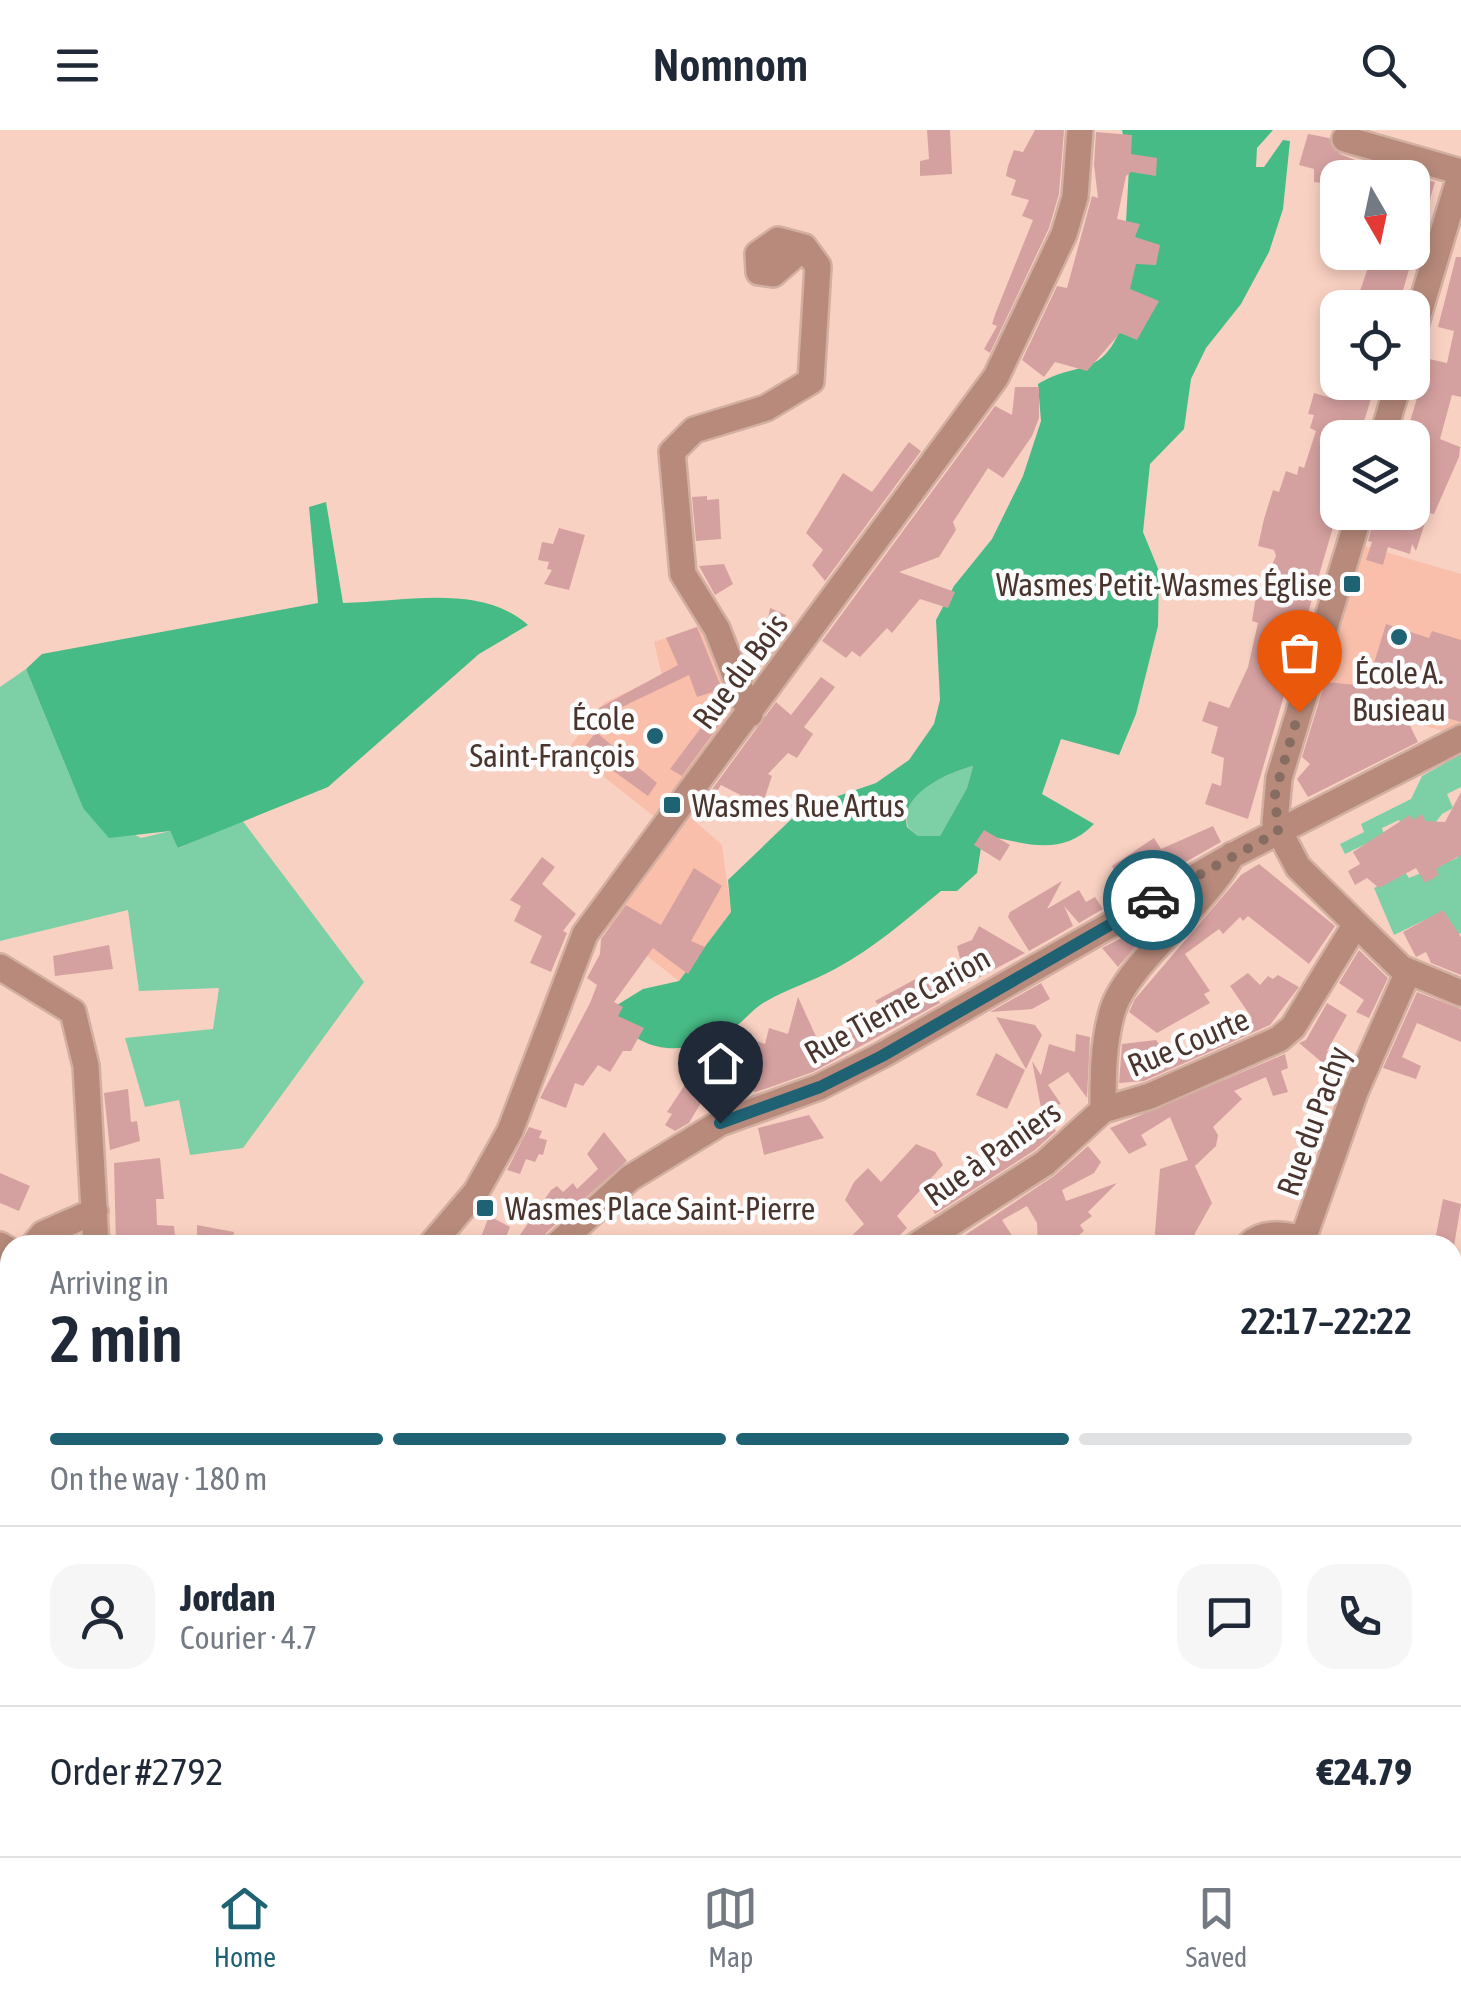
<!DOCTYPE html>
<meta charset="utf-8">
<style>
body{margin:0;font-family:"Asap Condensed",sans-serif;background:#f6f6f7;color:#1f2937;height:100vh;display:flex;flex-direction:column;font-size:38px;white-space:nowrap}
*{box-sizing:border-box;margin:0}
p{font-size:32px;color:#747a83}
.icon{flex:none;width:55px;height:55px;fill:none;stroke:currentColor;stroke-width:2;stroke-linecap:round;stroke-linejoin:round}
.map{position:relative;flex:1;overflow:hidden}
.sheet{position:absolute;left:0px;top:1105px;width:1462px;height:622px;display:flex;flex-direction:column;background:#fff;border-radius:30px 30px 0 0;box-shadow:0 5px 15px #0003}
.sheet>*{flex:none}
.needle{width:65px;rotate:171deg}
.fabs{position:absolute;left:1320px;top:30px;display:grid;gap:20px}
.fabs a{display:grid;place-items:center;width:110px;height:110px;border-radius:20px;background:#fff;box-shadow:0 5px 15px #0003;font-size:50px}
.pin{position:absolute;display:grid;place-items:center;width:85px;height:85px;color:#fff;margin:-102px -42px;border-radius:50% 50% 50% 0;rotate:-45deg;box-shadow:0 0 10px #0007}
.pin .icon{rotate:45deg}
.courier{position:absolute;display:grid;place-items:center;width:100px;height:100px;margin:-50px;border:8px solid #1e6274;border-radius:50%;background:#fff;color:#222;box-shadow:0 2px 12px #0007}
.summary em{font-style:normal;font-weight:600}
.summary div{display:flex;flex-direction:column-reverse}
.summary{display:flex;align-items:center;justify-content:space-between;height:170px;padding:0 50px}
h1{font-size:65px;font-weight:600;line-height:75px}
.bar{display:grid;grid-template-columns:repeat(4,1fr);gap:15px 10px;align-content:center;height:120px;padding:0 50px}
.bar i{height:12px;border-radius:8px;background:#e0e1e3}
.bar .selected{background:#1e6274}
.bar p{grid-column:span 4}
.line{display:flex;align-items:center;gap:25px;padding:0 50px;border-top:2px solid #e0e1e3}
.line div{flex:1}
.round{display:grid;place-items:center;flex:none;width:105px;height:105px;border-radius:30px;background:#f6f6f7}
header{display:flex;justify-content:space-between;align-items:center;height:130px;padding:0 50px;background:#fff;font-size:45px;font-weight:600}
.tab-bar{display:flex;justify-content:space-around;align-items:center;height:140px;border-top:2px solid #e0e1e3;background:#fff;font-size:28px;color:#747a83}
.tab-bar a{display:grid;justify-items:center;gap:5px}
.tab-bar .selected{color:#1e6274}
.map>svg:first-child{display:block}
.built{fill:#f9bfab}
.green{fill:#7dd0a5}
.forest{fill:#47bb86;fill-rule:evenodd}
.building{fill:#d5a1a0}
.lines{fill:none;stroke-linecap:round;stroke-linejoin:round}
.minor-casing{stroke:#d2afa1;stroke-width:30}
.minor{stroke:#b78a7b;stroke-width:25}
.done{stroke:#876c62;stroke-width:10;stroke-dasharray:0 18}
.route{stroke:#1e6274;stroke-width:12}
.poi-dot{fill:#1e6274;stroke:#fcfcfc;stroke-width:4}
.labels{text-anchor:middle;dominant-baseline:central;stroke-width:9;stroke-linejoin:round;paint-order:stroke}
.poi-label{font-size:32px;fill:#49352e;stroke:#fcfcfc;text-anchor:end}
.street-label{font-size:32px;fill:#49352e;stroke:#fcfcfc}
</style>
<header><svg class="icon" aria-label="menu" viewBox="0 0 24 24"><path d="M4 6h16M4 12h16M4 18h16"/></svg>Nomnom<svg class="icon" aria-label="search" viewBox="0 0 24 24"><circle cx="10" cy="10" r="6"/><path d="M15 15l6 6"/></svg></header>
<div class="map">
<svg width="1461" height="1726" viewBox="0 0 1461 1726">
<rect width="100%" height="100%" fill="#f9d1c2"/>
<path class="built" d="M 1365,416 L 1461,444 L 1461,606 L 1352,575 L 1350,581 L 1317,571 Z
M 704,494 L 741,594 L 679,677 L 722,715 L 731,782 L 679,851 L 597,787 L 664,694 L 568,619 L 604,573 L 662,545 L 654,512 Z"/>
<path class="green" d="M 26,539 L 83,678 L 141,708 L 170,701 L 179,718 L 242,690 L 364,852 L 243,1018 L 190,1025 L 179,970 L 145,977 L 125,908 L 213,899 L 219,858 L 139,861 L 128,780 L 0,811 L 0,557 Z
M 1461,624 L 1461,657 L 1447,664 L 1453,678 L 1442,684 L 1432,697 L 1406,702 L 1399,690 L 1382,698 L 1384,705 L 1345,724 L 1340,714 L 1364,702 L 1361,694 L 1411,669 L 1422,646 Z
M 973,636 L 967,658 L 940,706 L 918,706 L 908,697 C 898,663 948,643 973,636 Z
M 1461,715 L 1461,803 L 1431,817 L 1427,789 L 1394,805 L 1374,758 L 1405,742 L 1409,748 L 1457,728 Z
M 182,1718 L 343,1718 L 343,1726 L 184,1726 Z"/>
<path class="forest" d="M 1122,0 L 1273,0 L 1257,18 L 1256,37 L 1264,37 L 1283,10 L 1290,11 L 1283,79 L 1269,122 L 1241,174 L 1206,218 L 1191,249 L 1184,299 L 1150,334 L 1143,402 L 1159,441 L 1158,496 L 1136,584 L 1119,625 L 1061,609 L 1042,664 L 1094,694 C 1061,728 1025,713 983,705 L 977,743 L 957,761 L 941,761 C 907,789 874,818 835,839 C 813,851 787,859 765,872 C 752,879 743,893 729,901 C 683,928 639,925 609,880 L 643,859 L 679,851 L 731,782 L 728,750 L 803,678 L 876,653 L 909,630 L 934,594 L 940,570 L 936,490 L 954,456 L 992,409 L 1023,346 L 1041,291 L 1038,254 C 1076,231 1100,248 1120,200 L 1129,38 ZM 973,636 L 967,658 L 940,706 L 918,706 L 907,697 C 899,663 948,643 973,636 Z
M 326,372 L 343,473 C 403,472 481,453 528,495 L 479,524 L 328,657 L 178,718 L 170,701 L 109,708 L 83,678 L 26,539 L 42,524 L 318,473 L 309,377 Z"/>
<path class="building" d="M 927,0 L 950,0 L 952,44 L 920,46 L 920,31 L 929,29 Z
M 1035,0 L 1064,0 L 1059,64 L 1049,98 L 990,223 L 984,219 L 997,196 L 992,194 L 996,182 L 1033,90 L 1022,86 L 1029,70 L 1011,65 L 1016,50 L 1006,46 L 1008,36 L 1014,20 L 1023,22 Z
M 1096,2 L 1132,5 L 1131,24 L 1157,28 L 1156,46 L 1131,42 L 1126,46 L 1117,89 L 1140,94 L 1135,107 L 1160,115 L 1156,135 L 1136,134 L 1130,159 L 1159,171 L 1137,210 L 1120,203 L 1087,241 L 1055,232 L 1044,247 L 1022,230 L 1057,156 L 1067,158 L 1092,66 L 1098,68 L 1094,35 Z
M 1308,4 L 1329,8 L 1340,24 L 1400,48 L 1338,48 L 1337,55 L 1314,52 L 1314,39 L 1299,35 Z
M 1408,44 L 1435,52 L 1416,116 L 1412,116 L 1412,48 Z
M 1341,122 L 1414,122 L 1398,178 L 1354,178 L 1369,135 L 1340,126 Z
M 1456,127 L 1461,127 L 1461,267 L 1452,265 L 1440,309 L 1460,317 L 1459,327 L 1434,384 L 1428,383 L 1416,421 L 1412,414 L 1410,424 L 1388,417 L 1383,435 L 1366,430 L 1372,412 L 1368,411 L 1376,382 L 1412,388 L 1412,308 L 1405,308 L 1429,229 L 1447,233 L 1454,201 L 1438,197 Z
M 1335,252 L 1376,252 L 1359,308 L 1338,308 L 1338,380 L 1248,689 L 1205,674 L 1212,653 L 1221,656 L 1224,628 L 1211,623 L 1218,597 L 1202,591 L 1209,571 L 1229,578 L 1248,537 L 1258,493 L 1252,491 L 1255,472 L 1276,426 L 1274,420 L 1258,416 L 1264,389 L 1273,360 L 1279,362 L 1286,341 L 1297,345 L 1299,336 L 1304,338 L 1316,301 L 1310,298 L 1314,285 L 1308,284 L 1314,263 L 1331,268 Z
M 1015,257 L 1039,257 L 1039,288 L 1032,306 L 1003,348 L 988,338 L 953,392 L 956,400 L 939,427 L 899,442 L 955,462 L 948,478 L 920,469 L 892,503 L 887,498 L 860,527 L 852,521 L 846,528 L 822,511 L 995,276 L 1012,285 Z
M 909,312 L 921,321 L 825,451 L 812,435 L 823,420 L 806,403 L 843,343 L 872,362 Z
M 707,366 L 707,370 L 719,369 L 721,409 L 696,411 L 692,367 Z
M 559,398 L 585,405 L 569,460 L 544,454 L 552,440 L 547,439 L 549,432 L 538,430 L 542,412 L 553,414 Z
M 724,434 L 733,454 L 715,465 L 699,436 Z
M 770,478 L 786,485 L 778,506 L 783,508 L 772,524 L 762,520 Z
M 1386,494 L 1429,508 L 1432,501 L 1461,510 L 1461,592 L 1400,575 L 1418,612 L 1308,667 L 1297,649 L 1310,634 L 1302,627 L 1325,552 L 1367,556 Z
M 697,497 L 722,559 L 697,567 L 689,545 L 603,586 L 599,578 L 678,535 L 666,508 Z
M 821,547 L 835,557 L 804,597 L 813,604 L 797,628 L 788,623 L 768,644 L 772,646 L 762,676 L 721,655 L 715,664 L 710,662 L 776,572 L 791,585 Z
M 721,571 L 731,579 L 682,646 L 670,639 Z
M 596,602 L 657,653 L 648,666 L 583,619 Z
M 1461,662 L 1461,725 L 1436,739 L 1439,745 L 1425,753 L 1416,738 L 1379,758 L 1367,748 L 1355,755 L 1348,741 L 1360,734 L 1353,722 L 1410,685 L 1413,690 L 1422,684 L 1425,691 L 1445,692 Z
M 1213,696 L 1221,712 L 1127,765 L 1112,736 L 1154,708 L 1161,719 Z
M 984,700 L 1010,715 L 1000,731 L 974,715 Z
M 542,727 L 555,737 L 542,754 L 576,784 L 563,801 L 567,803 L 551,842 L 530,833 L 542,806 L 514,791 L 521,776 L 510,770 Z
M 1259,734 L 1335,796 L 1309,834 L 1248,786 L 1243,791 L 1240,787 L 1223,804 L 1219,799 L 1185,824 L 1210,861 L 1204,864 L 1210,873 L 1157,903 L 1129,882 L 1135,869 L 1241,745 Z
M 694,738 L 722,756 L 691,811 L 705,817 L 688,844 L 653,818 L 614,872 L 623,877 L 618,886 L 644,898 L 631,921 L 623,921 L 610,942 L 598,935 L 583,956 L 575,953 L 566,978 L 540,968 L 590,873 L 597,855 L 587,848 L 600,824 L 601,809 L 626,775 L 661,795 Z
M 1062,751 L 1047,779 L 1079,760 L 1086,772 L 1095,767 L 1103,779 L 1079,793 L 1064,776 L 1073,796 L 1029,821 L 1008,787 L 1010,782 Z
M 1443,780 L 1461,807 L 1461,845 L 1431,833 L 1426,822 L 1416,827 L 1403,802 Z
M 1166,782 L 1118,837 L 1102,818 L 1123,807 L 1127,812 Z
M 979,796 L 1025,823 L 963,856 L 954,842 L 962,837 L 957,816 L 972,810 Z
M 109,815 L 113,839 L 55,846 L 53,826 Z
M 1359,820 L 1388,848 L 1369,888 L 1356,882 L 1364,870 L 1339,853 Z
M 1248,843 L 1260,855 L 1268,846 L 1273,849 L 1278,845 L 1299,857 L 1270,895 L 1144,951 L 1119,953 L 1122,914 L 1156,910 L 1170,931 L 1252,888 L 1230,856 Z
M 923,845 L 940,873 L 813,942 L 765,959 L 755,962 L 716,947 L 689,993 L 675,1001 L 665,995 L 672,984 L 667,982 L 704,926 L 731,924 L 736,908 L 742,906 L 765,914 L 769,898 L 788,904 L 798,867 L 819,913 L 884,881 L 875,871 Z
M 1041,853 L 1050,869 L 1032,879 L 990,882 Z
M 1417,862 L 1461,879 L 1461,912 L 1417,893 L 1402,927 L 1421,936 L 1416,949 L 1383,938 Z
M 1327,873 L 1347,885 L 1327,921 L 1350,933 L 1343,950 L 1299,913 L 1306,910 Z
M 996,887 L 1035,895 L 1042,905 L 1026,939 Z
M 1076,904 L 1090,907 L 1087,968 L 1068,942 L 1048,955 L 1061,974 L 1041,978 L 1032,931 L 1041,945 L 1049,914 L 1075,922 Z
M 996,923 L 1025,940 L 1007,979 L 976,965 Z
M 1285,924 L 1288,938 L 1281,941 L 1288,962 L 1273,966 L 1266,947 L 1234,961 L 1242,969 L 1213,997 L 1218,1005 L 1216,1016 L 1195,1036 L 1212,1073 L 1195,1103 L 1194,1115 L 1154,1115 L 1160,1039 L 1188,1030 L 1170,987 L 1141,1005 L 1147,1015 L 1129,1024 L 1110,998 Z
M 128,959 L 131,992 L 137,991 L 140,1011 L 110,1020 L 104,963 Z
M 809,985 L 824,1008 L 764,1025 L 758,998 Z
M 1031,989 L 1052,995 L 1056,1001 L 1035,1020 L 935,1084 L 928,1070 L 1027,1005 Z
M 529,997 L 542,1001 L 539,1008 L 547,1010 L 543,1025 L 539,1024 L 535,1032 L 526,1029 L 520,1044 L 507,1040 Z
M 604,1002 L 627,1031 L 546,1103 L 541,1115 L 513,1115 L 551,1060 L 557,1056 L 563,1062 L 573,1053 L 577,1059 L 598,1039 L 587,1024 Z
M 916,1014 L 935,1022 L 943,1035 L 897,1086 L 907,1098 L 890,1115 L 842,1115 L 864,1094 L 845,1070 L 854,1052 L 868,1038 L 881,1052 Z
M 1088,1016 L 1101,1032 L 1094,1043 L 1062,1060 L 1066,1071 L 1117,1053 L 1088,1082 L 1092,1086 L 1080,1095 L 1084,1101 L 1066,1115 L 1038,1115 L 1037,1093 L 1027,1076 L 1002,1090 L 1018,1115 L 950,1115 L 1054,1046 Z
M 160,1028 L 164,1069 L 156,1069 L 157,1095 L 174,1096 L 176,1115 L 116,1115 L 114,1033 Z
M 0,1043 L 30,1056 L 19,1081 L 0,1073 Z
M 1443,1069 L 1461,1074 L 1454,1116 L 1435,1110 Z
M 489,1086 L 510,1097 L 503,1115 L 478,1115 Z
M 197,1095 L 234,1102 L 232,1115 L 197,1110 Z"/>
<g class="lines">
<g class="minor-casing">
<path id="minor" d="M 1345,9 L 1461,42
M 1412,206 L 1461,43
M 1382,308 L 1399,252
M 1360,382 L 1279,648 L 1275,693 L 1298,737 L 1401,838 L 1461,863
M 750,584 L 717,499 L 683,444 L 672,322 L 694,300 L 766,278 L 811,251 L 818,136 L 804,117 L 778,110 L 758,124 L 759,142 L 773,144 L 804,117
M 0,837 L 73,882 L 86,936 L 96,1115
M 1103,980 L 1150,966 L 1279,909 L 1293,897 L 1356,794
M 0,1115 L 10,1121
M 34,1115 L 43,1104 L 95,1081
M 431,1115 L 476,1062 L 510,1001 L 585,804 L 996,247 L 1064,104 L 1075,67 L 1080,0
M 557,1115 L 630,1048 L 720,993 L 819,957 L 882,925 L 1235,724 L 1461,608
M 917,1115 L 1045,1033 L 1103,980 C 1103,946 1103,911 1113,879 C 1128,833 1205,776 1232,725
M 1249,1115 C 1264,1100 1285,1105 1303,1109 L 1355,962 L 1408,842
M 1452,1150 L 1461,1153
M 0,1328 L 10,1332
M 1452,1601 L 1461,1601
M 0,1664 L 10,1646
M 70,1718 L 70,1726
M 174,1718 L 176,1726
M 625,1718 L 625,1726
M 1027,1720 L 1036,1726"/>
</g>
<use href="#minor" class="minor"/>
</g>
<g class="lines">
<path class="done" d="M 1153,770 L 1278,702 L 1275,663 L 1299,582"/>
<path class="route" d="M 720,993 L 820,957 L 882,926 L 1153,770"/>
</g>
<g class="poi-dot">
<rect x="1342" y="444" width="20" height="20" rx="5"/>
<circle cx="1399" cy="507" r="10"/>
<circle cx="655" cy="606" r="10"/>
<rect x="662" y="665" width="20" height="20" rx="5"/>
<rect x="475" y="1068" width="20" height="20" rx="5"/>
</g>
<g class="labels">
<g class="poi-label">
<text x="1332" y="454">Wasmes Petit-Wasmes Église</text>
<text x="1399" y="542" text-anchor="middle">École A.<tspan x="1399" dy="37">Busieau</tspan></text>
<text x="635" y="588">École<tspan x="635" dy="37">Saint-François</tspan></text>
<text x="692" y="675" text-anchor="start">Wasmes Rue Artus</text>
<text x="505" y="1078" text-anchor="start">Wasmes Place Saint-Pierre</text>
</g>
<g class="street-label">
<text transform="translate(740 541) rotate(-53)">Rue du Bois</text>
<text transform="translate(897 875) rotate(-29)">Rue Tierne Carion</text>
<text transform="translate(1188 912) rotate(-23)">Rue Courte</text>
<text transform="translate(1313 991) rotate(-70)">Rue du Pachy</text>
<text transform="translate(992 1023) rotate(-35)">Rue à Paniers</text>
</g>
</g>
</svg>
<div class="fabs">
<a><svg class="needle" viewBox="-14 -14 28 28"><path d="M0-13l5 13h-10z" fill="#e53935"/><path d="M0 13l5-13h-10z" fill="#747a83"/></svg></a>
<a><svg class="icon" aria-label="locate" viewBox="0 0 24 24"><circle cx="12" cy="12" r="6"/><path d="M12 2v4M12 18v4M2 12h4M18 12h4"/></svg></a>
<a><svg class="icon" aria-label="layers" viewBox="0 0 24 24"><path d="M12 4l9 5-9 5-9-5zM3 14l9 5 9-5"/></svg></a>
</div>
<div class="pin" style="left:1299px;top:582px;background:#ea580c"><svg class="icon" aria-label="bag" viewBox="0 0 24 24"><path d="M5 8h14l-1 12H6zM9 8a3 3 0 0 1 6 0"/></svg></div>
<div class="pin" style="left:720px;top:993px;background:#1f2937"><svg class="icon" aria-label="home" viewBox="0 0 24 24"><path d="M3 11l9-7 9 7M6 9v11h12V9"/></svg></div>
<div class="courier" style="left:1153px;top:770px"><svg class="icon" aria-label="car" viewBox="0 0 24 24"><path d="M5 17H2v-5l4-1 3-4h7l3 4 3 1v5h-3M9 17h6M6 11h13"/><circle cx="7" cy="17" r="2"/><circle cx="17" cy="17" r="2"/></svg></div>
<section class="sheet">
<div class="summary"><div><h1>2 min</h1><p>Arriving in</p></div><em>22:17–22:22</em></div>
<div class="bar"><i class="selected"></i><i class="selected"></i><i class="selected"></i><i></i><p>On the way · 180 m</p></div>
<div class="line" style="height:180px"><a class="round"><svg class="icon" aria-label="person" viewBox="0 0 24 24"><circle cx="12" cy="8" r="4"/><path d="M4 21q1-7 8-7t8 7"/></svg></a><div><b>Jordan</b><p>Courier · 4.7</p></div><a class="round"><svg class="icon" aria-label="chat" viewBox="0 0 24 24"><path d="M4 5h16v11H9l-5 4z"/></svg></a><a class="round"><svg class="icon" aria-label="phone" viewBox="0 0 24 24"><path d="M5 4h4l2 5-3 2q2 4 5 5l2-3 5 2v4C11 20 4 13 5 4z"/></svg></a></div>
<div class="line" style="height:130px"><div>Order #2792</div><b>€24.79</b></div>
</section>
</div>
<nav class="tab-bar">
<a class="selected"><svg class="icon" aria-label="home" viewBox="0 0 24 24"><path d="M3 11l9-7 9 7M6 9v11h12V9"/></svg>Home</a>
<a><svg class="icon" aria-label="map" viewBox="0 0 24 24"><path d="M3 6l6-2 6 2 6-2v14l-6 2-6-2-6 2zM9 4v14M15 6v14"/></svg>Map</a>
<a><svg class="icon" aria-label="saved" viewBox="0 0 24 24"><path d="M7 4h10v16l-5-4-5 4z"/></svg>Saved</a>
</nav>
